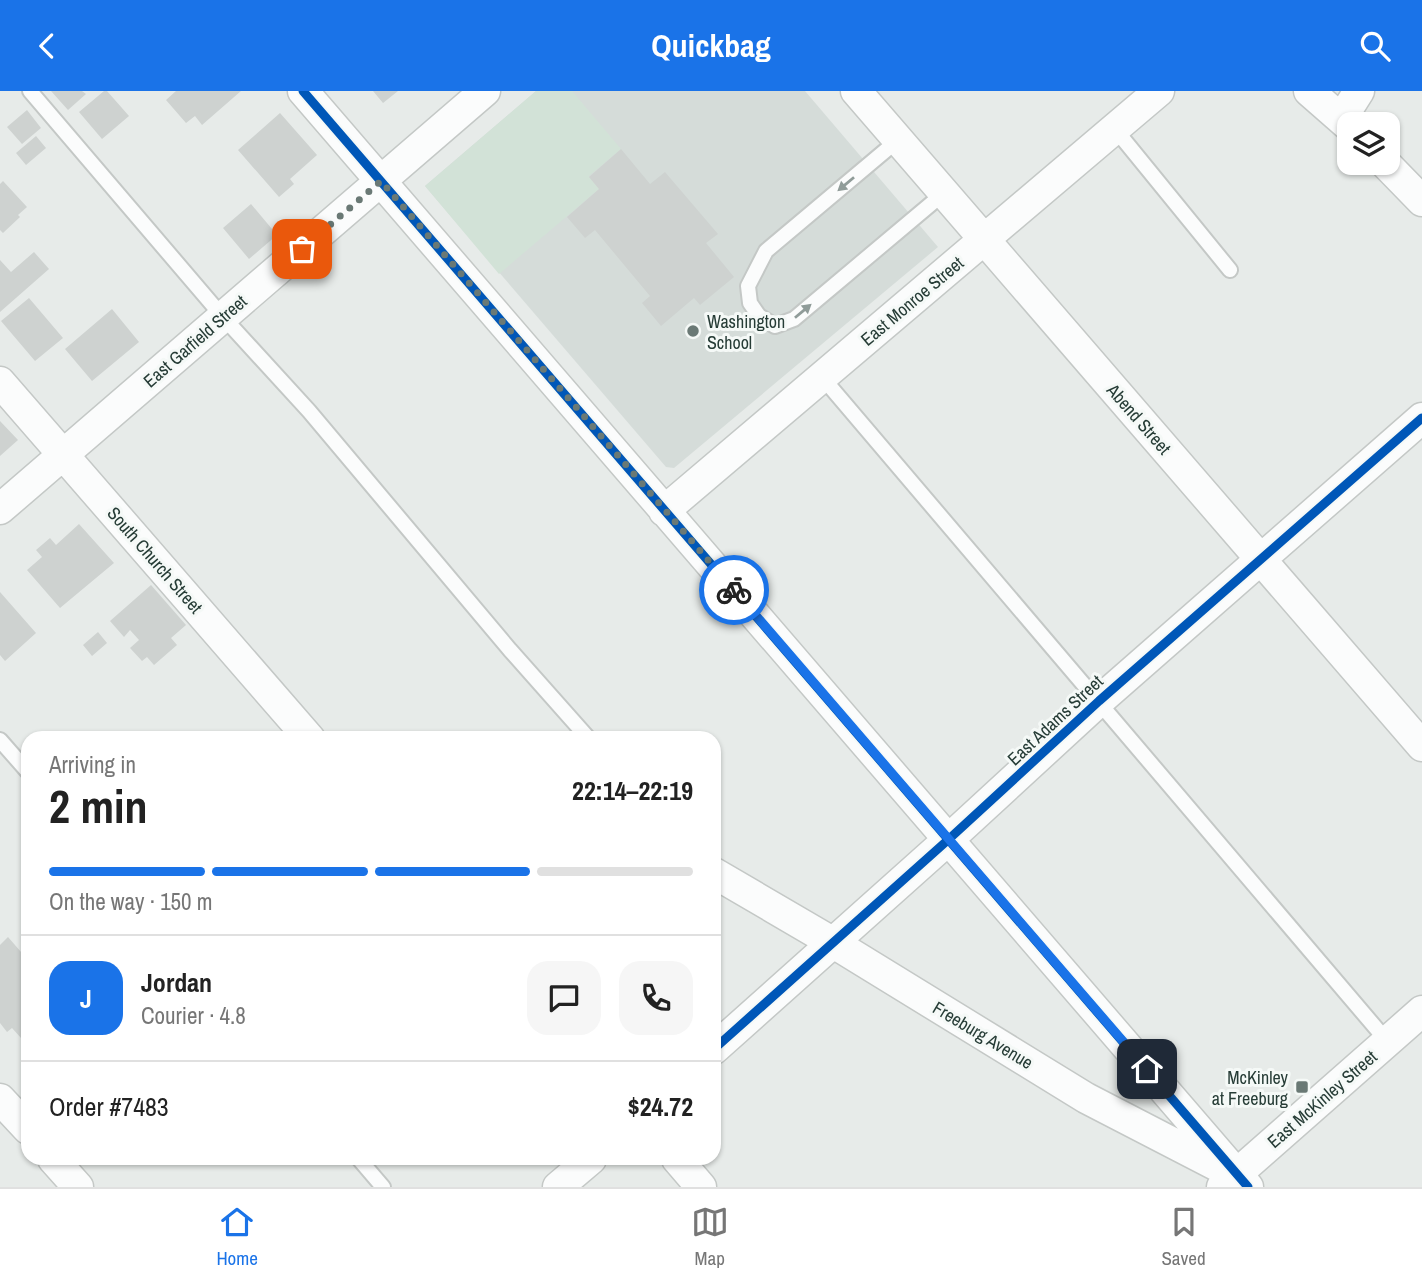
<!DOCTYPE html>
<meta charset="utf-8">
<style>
body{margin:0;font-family:"Archivo Narrow",sans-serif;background:#f6f6f6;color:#222;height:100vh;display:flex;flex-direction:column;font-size:26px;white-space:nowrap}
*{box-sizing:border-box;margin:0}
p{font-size:23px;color:#767676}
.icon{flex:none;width:38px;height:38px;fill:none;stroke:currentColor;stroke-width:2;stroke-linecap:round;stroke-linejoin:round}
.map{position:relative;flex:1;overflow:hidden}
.sheet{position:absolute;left:21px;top:640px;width:700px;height:434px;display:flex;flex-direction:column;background:#fff;border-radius:21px;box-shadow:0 2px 5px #0004}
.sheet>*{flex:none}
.controls{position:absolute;left:1337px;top:21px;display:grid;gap:14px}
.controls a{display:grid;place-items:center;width:63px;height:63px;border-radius:14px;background:#fff;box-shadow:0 2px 5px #0004;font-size:35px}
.pin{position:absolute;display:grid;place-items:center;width:60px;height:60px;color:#fff;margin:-30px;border-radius:14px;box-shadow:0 4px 10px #0006}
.courier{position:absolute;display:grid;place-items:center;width:70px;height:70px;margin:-35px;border:5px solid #1a73e8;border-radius:50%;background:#fff;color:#222;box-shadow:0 2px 9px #0007}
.head em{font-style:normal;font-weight:800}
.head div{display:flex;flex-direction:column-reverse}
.head{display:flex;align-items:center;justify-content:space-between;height:119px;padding:0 28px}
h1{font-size:46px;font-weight:800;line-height:52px}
.bar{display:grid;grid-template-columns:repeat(4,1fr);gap:10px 7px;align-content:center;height:84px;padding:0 28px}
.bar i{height:9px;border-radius:5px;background:#e0e0e0}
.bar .on{background:#1a73e8}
.bar p{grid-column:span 4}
.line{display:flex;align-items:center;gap:18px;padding:0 28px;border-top:2px solid #e0e0e0}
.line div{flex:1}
.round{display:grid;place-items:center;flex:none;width:74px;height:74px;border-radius:21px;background:#f6f6f6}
header{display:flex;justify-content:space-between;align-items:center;height:91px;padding:0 28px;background:#1a73e8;color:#fff;font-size:32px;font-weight:800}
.tabs{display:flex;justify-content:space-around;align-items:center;height:98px;border-top:2px solid #e0e0e0;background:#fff;font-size:19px;color:#767676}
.tabs a{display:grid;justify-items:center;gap:4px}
.tabs .on{color:#1a73e8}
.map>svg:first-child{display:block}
.built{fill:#d5dcd9}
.green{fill:#d2e2d7}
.building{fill:#ced2d0}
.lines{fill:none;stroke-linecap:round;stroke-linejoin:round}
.lane-casing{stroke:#c4c8c6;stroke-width:18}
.street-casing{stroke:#c4c8c6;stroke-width:33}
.lane{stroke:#fbfcfc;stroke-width:14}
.street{stroke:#fbfcfc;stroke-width:30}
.cycleway-casing{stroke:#f5f9f7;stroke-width:13}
.cycleway{stroke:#0057b8;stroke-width:9}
.oneway{fill:#909c99}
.done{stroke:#6a7975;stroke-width:7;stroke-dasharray:0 12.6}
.route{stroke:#1a73e8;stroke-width:9}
.poi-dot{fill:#6a7975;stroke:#f5f9f7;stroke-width:2.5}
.labels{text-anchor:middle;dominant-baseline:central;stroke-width:6;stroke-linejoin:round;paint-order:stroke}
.street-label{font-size:18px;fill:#263c36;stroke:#f5f9f7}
.poi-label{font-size:18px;fill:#263c36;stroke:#f5f9f7;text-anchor:start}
</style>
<header><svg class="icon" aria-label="back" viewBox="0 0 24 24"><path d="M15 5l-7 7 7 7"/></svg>Quickbag<svg class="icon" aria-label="search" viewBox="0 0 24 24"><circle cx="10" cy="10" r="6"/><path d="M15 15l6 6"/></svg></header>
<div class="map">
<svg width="1422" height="1096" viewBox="0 0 1422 1096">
<rect width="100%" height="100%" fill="#e7ebe9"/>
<path class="built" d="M 536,0 L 805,0 L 938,156 L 674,377 L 666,376 L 425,95 Z"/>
<path class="green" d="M 536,0 L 572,0 L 621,58 L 589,85 L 599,98 L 499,183 L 425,95 Z"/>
<path class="building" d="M 51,0 L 82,0 L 86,3 L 68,19 Z
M 104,0 L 107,0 L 129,25 L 102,48 L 79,21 Z
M 176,0 L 241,0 L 202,34 L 195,25 L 186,32 L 166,9 Z
M 373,0 L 398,0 L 383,12 Z
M 27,19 L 41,37 L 22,53 L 7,36 Z
M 280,22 L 317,64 L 290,88 L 294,93 L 279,106 L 238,59 Z
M 36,45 L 46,57 L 26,74 L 16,62 Z
M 621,58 L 650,93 L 665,81 L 718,143 L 706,152 L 734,186 L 700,214 L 694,207 L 661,235 L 642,212 L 650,205 L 595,139 L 585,147 L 567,126 L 599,98 L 589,86 Z
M 3,90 L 27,116 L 18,124 L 20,126 L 3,142 L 0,139 L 0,93 Z
M 251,113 L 277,144 L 249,168 L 223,137 Z
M 34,161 L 49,178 L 0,221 L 0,169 L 11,181 Z
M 29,207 L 63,247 L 35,270 L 1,230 Z
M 112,218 L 139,251 L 92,290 L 65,258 Z
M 0,330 L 18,349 L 0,365 Z
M 79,433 L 114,472 L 60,517 L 27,479 L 42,466 L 36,459 L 50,447 L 56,454 Z
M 151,494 L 186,534 L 171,547 L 177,554 L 154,574 L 147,566 L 142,570 L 130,557 L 139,549 L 130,539 L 124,546 L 110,530 Z
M 0,501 L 36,542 L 5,570 L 0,564 Z
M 98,541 L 107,552 L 92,565 L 83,554 Z
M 8,846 L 28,869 L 28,878 L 25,881 L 28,884 L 28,940 L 21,947 L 12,937 L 7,941 L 0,932 L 0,854 Z"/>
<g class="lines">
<g class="lane-casing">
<path id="lane" d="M 30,0 L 223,226 L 309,320 L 510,559 L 589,648
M 1115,38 L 1230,179
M 898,49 L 766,160 L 748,195 L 750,212 L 759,225 L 775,235 L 794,228 L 944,102
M 822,286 L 1387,950
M 0,649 L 28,681
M 359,1068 L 383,1096"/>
</g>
<g class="street-casing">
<path id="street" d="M 303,0 L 1248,1096
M 856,0 L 1422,655
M 1309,0 L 1349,35
M 1342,27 L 1359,0
M 1385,72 L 1422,110
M 0,291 L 310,648
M 0,418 L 485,0
M 664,420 L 1159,0
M 714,782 L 832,851 L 1086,1007 L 1231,1082
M 714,958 L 949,748 L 1099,610 L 1422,327
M 0,1008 L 28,1038
M 53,1068 L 78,1096
M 677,1068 L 701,1096
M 558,1096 L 591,1068
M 1222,1096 L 1422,920"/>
</g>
<use href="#lane" class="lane"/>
<use href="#street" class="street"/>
<g class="cycleway-casing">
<path id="cycleway" d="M 303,0 L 1248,1096
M 714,958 L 949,748 L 1099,610 L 1422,327"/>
</g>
<use href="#cycleway" class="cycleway"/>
</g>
<defs><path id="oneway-solid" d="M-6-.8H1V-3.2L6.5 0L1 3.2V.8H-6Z" transform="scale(1.75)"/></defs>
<g class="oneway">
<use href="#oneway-solid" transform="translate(846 93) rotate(140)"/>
<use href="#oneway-solid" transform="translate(803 220) rotate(-40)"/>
</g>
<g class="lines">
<path class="done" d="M 302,158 L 381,90 L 734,499"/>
<path class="route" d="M 734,499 L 1147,978"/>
</g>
<g class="poi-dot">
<circle cx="693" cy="240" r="7"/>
<rect x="1295" y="989" width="14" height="14" rx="3.5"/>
</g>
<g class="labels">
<g class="street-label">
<text transform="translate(912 210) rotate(-40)">East Monroe Street</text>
<text transform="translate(195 250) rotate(-41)">East Garfield Street</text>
<text transform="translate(1139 328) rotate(49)">Abend Street</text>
<text transform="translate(155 469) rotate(49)">South Church Street</text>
<text transform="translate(1055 629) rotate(-43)">East Adams Street</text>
<text transform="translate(983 944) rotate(31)">Freeburg Avenue</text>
<text transform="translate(1322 1008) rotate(-41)">East McKinley Street</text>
</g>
<g class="poi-label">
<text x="707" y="230">Washington<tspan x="707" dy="21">School</tspan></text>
<text x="1288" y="986" text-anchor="end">McKinley<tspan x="1288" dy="21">at Freeburg</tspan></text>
</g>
</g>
</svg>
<div class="controls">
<a><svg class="icon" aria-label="layers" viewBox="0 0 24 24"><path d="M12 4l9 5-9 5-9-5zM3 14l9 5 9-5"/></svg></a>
</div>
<div class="pin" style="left:302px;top:158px;background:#ea580c"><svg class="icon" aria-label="bag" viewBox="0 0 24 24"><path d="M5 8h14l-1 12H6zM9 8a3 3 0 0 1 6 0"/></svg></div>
<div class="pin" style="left:1147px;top:978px;background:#1f2937"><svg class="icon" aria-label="home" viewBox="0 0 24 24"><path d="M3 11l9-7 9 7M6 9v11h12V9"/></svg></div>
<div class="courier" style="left:734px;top:499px"><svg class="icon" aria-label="bike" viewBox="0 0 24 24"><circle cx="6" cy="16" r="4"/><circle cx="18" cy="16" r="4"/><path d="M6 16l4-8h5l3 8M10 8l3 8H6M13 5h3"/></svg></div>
<section class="sheet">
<div class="head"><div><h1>2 min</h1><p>Arriving in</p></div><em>22:14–22:19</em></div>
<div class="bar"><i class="on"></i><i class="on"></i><i class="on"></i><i></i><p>On the way · 150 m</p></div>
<div class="line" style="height:126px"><b class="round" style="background:#1a73e8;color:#fff">J</b><div><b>Jordan</b><p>Courier · 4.8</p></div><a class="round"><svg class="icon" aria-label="chat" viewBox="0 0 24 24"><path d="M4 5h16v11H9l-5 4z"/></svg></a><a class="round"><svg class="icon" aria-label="phone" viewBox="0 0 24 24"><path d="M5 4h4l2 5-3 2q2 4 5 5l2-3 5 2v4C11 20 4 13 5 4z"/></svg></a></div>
<div class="line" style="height:91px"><div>Order #7483</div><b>$24.72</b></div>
</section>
</div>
<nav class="tabs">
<a class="on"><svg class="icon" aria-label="home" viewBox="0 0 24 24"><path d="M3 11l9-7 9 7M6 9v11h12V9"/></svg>Home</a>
<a><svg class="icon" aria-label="map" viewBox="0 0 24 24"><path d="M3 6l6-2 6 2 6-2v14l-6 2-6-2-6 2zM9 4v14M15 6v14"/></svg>Map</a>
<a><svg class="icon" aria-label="saved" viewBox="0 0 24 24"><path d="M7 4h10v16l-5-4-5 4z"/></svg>Saved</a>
</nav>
